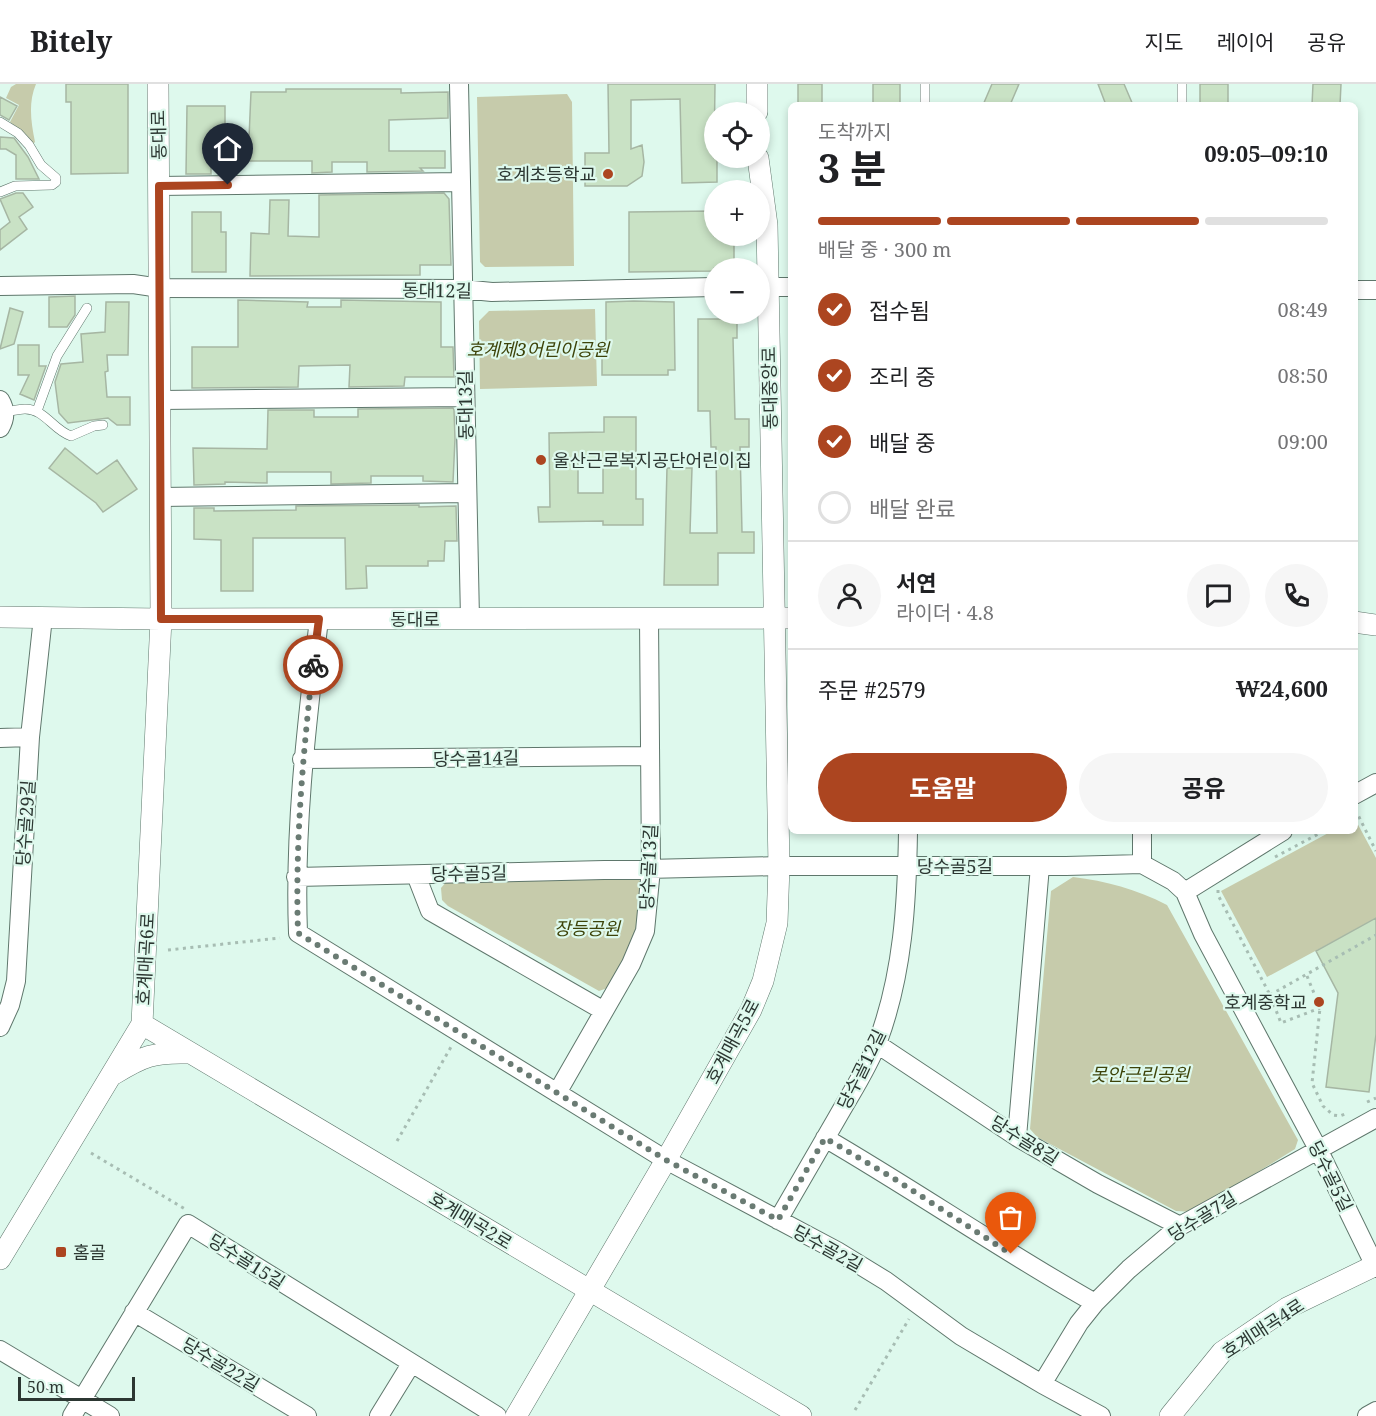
<!DOCTYPE html>
<html lang="ko">
<meta charset="utf-8">
<style>
body{margin:0;font-family:"Noto Serif","Noto Sans KR",serif;background:#f6f6f6;color:#202124;height:100vh;display:flex;flex-direction:column;font-size:22px;white-space:nowrap}
*{box-sizing:border-box;margin:0}
p{font-size:20px;color:#757577}
.icon{flex:none;width:33px;height:33px;fill:none;stroke:currentColor;stroke-width:2;stroke-linecap:round;stroke-linejoin:round}
.map{position:relative;flex:1;overflow:hidden}
.drawer{position:absolute;left:788px;top:18px;width:570px;height:732px;display:flex;flex-direction:column;background:#fff;border-radius:9px;box-shadow:0 3px 9px #0003}
.drawer>*{flex:none}
.tools{position:absolute;left:704px;top:18px;display:grid;gap:12px}
.tools a{display:grid;place-items:center;width:66px;height:66px;border-radius:50%;background:#fff;box-shadow:0 3px 9px #0003;font-size:30px}
.scale{position:absolute;left:18px;bottom:15px;width:117px;box-sizing:border-box;padding-left:6px;border:3px solid #2c3732;border-top:0;font-size:16px;line-height:21px;white-space:nowrap;color:#2c3732;-webkit-text-stroke:4px #def9ed;paint-order:stroke}
.pin{position:absolute;display:grid;place-items:center;width:51px;height:51px;color:#fff;margin:-62px -26px;border-radius:50% 50% 50% 0;rotate:-45deg;box-shadow:0 0 6px #0007}
.pin .icon{rotate:45deg}
.courier{position:absolute;display:grid;place-items:center;width:60px;height:60px;margin:-30px;border:4px solid #ac4520;border-radius:50%;background:#fff;color:#222;box-shadow:0 2px 8px #0007}
.head em{font-style:normal;font-weight:700}
.head div{display:flex;flex-direction:column-reverse}
.head{display:flex;align-items:center;justify-content:space-between;height:102px;padding:0 30px}
h1{font-size:39px;font-weight:700;line-height:45px}
.bar{display:grid;grid-template-columns:repeat(4,1fr);gap:9px 6px;align-content:center;height:72px;padding:0 30px}
.bar i{height:8px;border-radius:4px;background:#e0e0e0}
.bar .current{background:#ac4520}
.bar p{grid-column:span 4}
.line{display:flex;align-items:center;gap:15px;padding:0 30px;border-top:2px solid #e0e0e0}
.line div{flex:1}
.round{display:grid;place-items:center;flex:none;width:63px;height:63px;border-radius:32px;background:#f6f6f6}
ol{padding:0 30px;list-style:none}
li{display:flex;align-items:center;gap:18px;height:66px}
li p{margin-inline-start:auto}
li .icon{padding:6px;border-radius:50%;background:#ac4520;color:#fff;stroke-width:4}
li:last-child{color:#757577}
li i{width:33px;height:33px;border:3px solid #e0e0e0;border-radius:50%}
.cta{display:flex;gap:12px;margin-top:auto;padding:12px 30px}
.cta a{flex:1;height:69px;border-radius:36px;background:#ac4520;color:#fff;font-size:24px;font-weight:700;line-height:69px;text-align:center}
.cta a+a{background:#f6f6f6;color:#202124}
header{display:flex;align-items:center;gap:36px;box-sizing:border-box;height:84px;padding:0 30px;background:#fff;border-bottom:2px solid #e0e0e0}
header strong{font-size:28px}
nav{display:flex;gap:33px;margin-inline-start:auto;font-size:21px}
.map>svg:first-child{display:block}
.green{fill:#c6cbab}
.building{fill:#c9e2c5;stroke:#a6b6a3;stroke-width:1.5;fill-rule:evenodd}
.lines{fill:none;stroke-linecap:round;stroke-linejoin:round}
.service-casing{stroke:#5f776c;stroke-width:10}
.minor-casing{stroke:#5f776c;stroke-width:20}
.tertiary-casing{stroke:#5f776c;stroke-width:22}
.path{stroke:#a7bdb3;stroke-width:3;stroke-dasharray:3 4.5;stroke-linecap:butt}
.service{stroke:#fff;stroke-width:9}
.minor{stroke:#fff;stroke-width:18}
.tertiary{stroke:#fff;stroke-width:21}
.done{stroke:#6a7b73;stroke-width:6;stroke-dasharray:0 10.8}
.route{stroke:#ac4520;stroke-width:8}
.poi-dot{fill:#ac4520;stroke:#def9ed;stroke-width:2}
.labels{text-anchor:middle;dominant-baseline:central;stroke-width:4.5;stroke-linejoin:round;paint-order:stroke}
.street-label{font-size:18px;fill:#2c3732;stroke:#def9ed}
.poi-label{font-size:18px;fill:#2c3732;stroke:#def9ed;text-anchor:end}
.park-label{font-size:18px;font-style:italic;fill:#3d4309;stroke:#def9ed}
</style>
<header>
<strong>Bitely</strong>
<nav><a>지도</a><a>레이어</a><a>공유</a></nav>
</header>
<div class="map">
<svg width="1376" height="1332" viewBox="0 0 1376 1332">
<rect width="100%" height="100%" fill="#def9ed"/>
<path class="green" d="M 16,0 L 36,0 C 28,19 31,38 35,58 L 33,60 L 10,38 L 19,21 L 6,14 L 11,3 Z
M 567,10 L 572,18 L 574,182 L 485,183 L 480,178 L 477,13 Z
M 595,225 L 597,302 L 480,305 L 479,237 L 489,227 Z
M 1355,735 L 1376,774 L 1376,834 L 1267,893 L 1221,807 L 1332,747 L 1354,747 Z
M 635,793 L 644,800 L 637,850 L 613,902 L 599,907 L 448,822 L 442,816 L 441,804 L 447,797 Z
M 1073,793 C 1106,797 1136,805 1167,821 L 1298,1056 L 1295,1065 L 1193,1128 L 1176,1127 L 1037,1053 L 1030,1045 L 1051,807 Z"/>
<path class="building" d="M 66,0 L 128,0 L 128,89 L 71,90 L 71,18 L 66,18 Z
M 608,0 L 715,0 L 714,74 L 717,74 L 717,98 L 682,99 L 680,15 L 631,16 L 631,65 L 642,61 L 644,78 L 642,92 L 627,102 L 585,102 L 585,69 L 609,69 Z
M 798,0 L 822,0 L 822,21 L 798,21 Z
M 873,0 L 900,0 L 900,21 L 873,21 Z
M 992,0 L 1019,0 L 1010,21 L 983,21 Z
M 1098,0 L 1124,0 L 1133,21 L 1106,21 Z
M 1200,0 L 1228,0 L 1228,21 L 1200,21 Z
M 1313,0 L 1341,0 L 1340,21 L 1312,21 Z
M 286,5 L 401,5 L 401,9 L 448,8 L 448,34 L 389,36 L 389,67 L 445,67 L 445,84 L 420,84 L 423,87 L 367,88 L 367,78 L 332,78 L 332,88 L 312,89 L 312,77 L 248,77 L 251,8 L 286,8 Z
M 0,13 L 17,22 L 9,36 L 0,31 Z
M 187,22 L 225,22 L 225,46 L 211,46 L 211,90 L 186,90 Z
M 0,53 L 14,54 L 28,73 L 39,95 L 16,95 L 16,71 L 6,65 L 0,65 Z
M 16,109 L 23,109 L 33,123 L 19,133 L 27,145 L 0,166 L 0,146 L 10,138 L 0,115 Z
M 444,109 L 449,115 L 451,181 L 420,181 L 420,191 L 250,192 L 251,149 L 269,150 L 270,116 L 289,116 L 288,152 L 319,153 L 319,111 Z
M 714,127 L 714,152 L 734,152 L 734,184 L 714,184 L 714,187 L 629,188 L 629,128 Z
M 192,128 L 221,128 L 221,148 L 226,148 L 226,188 L 192,188 Z
M 75,212 L 75,231 L 67,243 L 49,243 L 49,213 Z
M 238,216 L 308,218 L 307,223 L 341,223 L 341,216 L 441,218 L 441,263 L 453,263 L 454,293 L 405,293 L 404,302 L 349,303 L 350,281 L 299,282 L 298,303 L 192,304 L 192,263 L 238,263 Z
M 634,217 L 674,218 L 675,286 L 668,286 L 668,291 L 602,291 L 602,257 L 606,257 L 606,218 Z
M 106,218 L 129,218 L 128,271 L 107,271 L 108,287 L 105,288 L 107,313 L 130,313 L 130,341 L 117,341 L 108,334 L 68,339 L 59,329 L 55,298 L 61,280 L 83,278 L 81,250 L 105,248 Z
M 10,224 L 23,228 L 14,260 L 0,265 Z
M 698,235 L 737,235 L 737,254 L 733,254 L 735,335 L 749,335 L 749,363 L 740,363 L 742,448 L 754,448 L 754,469 L 718,469 L 718,501 L 664,501 L 667,384 L 692,384 L 690,449 L 717,449 L 716,363 L 711,363 L 710,327 L 698,327 Z
M 18,261 L 39,261 L 39,282 L 46,282 L 34,316 L 20,310 L 29,291 L 18,291 Z
M 453,324 L 454,326 L 455,355 L 453,398 L 423,397 L 423,392 L 371,392 L 371,399 L 331,400 L 331,388 L 267,388 L 267,399 L 225,398 L 225,400 L 194,401 L 193,364 L 267,365 L 268,326 L 314,326 L 314,333 L 358,333 L 358,325 Z
M 604,333 L 636,333 L 636,415 L 643,415 L 643,441 L 603,441 L 603,437 L 539,438 L 538,423 L 550,423 L 549,349 L 604,348 ZM 603,377 L 603,409 L 578,409 L 578,378 Z
M 65,364 L 97,390 L 117,376 L 137,405 L 103,428 L 96,419 L 49,384 Z
M 419,421 L 419,423 L 456,422 L 457,457 L 445,457 L 444,477 L 428,477 L 428,482 L 366,482 L 367,504 L 346,505 L 345,454 L 253,454 L 253,507 L 221,507 L 221,456 L 194,455 L 194,424 L 214,424 L 214,427 L 296,426 L 296,422 Z
M 1376,834 L 1376,950 L 1369,1008 L 1326,1003 L 1338,909 L 1316,867 Z"/>
<g class="lines">
<g class="service-casing">
<path id="service" d="M 1182,0 L 1182,21
M 925,21 L 925,0
M 0,38 L 18,49 L 29,61 L 41,81 L 56,94 L 56,98 L 52,101 L 15,102 L 0,108
M 37,327 L 57,272 L 87,224
M 5,328 C 12,327 19,325 25,325 C 45,325 53,346 71,352 L 94,342 L 103,341"/>
</g>
<g class="minor-casing">
<path id="minor" d="M 459,0 L 470,535
M 159,102 L 460,98
M 0,202 L 133,200 L 160,204 L 462,205 L 492,208 L 714,203
M 759,203 L 790,203
M 1354,206 L 1376,206
M 0,316 C 6,326 6,334 0,344
M 160,316 L 465,313
M 160,413 L 467,409
M 319,535 C 307,639 294,743 298,849 L 666,1076 L 837,1167 L 886,1197 L 961,1252 L 1042,1300 L 1101,1332
M 0,654 L 30,653
M 302,675 L 650,672
M 1354,711 L 1376,699
M 1142,780 L 1142,747
M 416,791 L 430,827 L 604,927
M 296,793 L 779,782 L 1066,782 L 1142,780 L 1173,797 L 1185,808 L 1203,850 L 1318,1065 L 1376,1184
M 1185,808 L 1283,747
M 0,943 L 10,921 L 16,897 L 30,653 L 43,533
M 877,960 L 1017,1053 L 1098,1100 L 1180,1142
M 557,1009 L 631,880 L 645,847 L 651,785 L 649,535
M 1017,1053 L 1040,782
M 825,1054 C 916,1107 1003,1167 1095,1219
M 778,1136 C 798,1102 817,1068 837,1034 C 851,1009 868,984 878,957 C 903,890 907,819 908,747
M 134,1228 L 307,1332
M 0,1266 L 110,1332
M 1042,1300 L 1079,1239 L 1095,1219 L 1129,1185 L 1180,1142 L 1376,1034
M 72,1332 L 188,1140 L 497,1332
M 379,1332 L 411,1280
M 1367,1332 L 1376,1327"/>
</g>
<g class="tertiary-casing">
<path id="tertiary" d="M 757,0 L 757,28
M 0,533 L 161,535 L 790,534
M 1354,538 L 1376,541
M 142,940 L 801,1332
M 114,990 C 143,972 154,968 188,969
M 0,1175 L 142,940 L 161,535 L 158,0
M 516,1332 L 666,1076 L 751,926 L 763,897 L 777,839 L 779,782 L 767,141 L 758,74
M 1170,1332 L 1222,1268 L 1287,1224 L 1376,1181"/>
</g>
<path class="path" d="M 1354,731 L 1357,729 L 1376,767
M 1275,773 L 1324,747
M 1218,806 L 1218,811 L 1270,911 L 1281,939 L 1320,924
M 168,866 L 280,854
M 1307,892 L 1320,924 L 1312,999 L 1323,1022 L 1333,1031 L 1340,1032 L 1348,1029
M 1270,911 L 1376,851
M 1367,1018 L 1376,1014
M 397,1057 L 451,963
M 91,1069 L 185,1125
M 855,1326 L 909,1235"/>
<use href="#service" class="service"/>
<use href="#minor" class="minor"/>
<use href="#tertiary" class="tertiary"/>
</g>
<g class="lines">
<path class="done" d="M 313,581 C 303,670 295,759 298,849 L 666,1076 L 778,1136 L 825,1054 L 893,1094 L 1011,1170"/>
<path class="route" d="M 228,101 L 159,102 L 161,535 L 319,535 L 313,581"/>
</g>
<g class="poi-dot">
<circle cx="608" cy="90" r="6"/>
<circle cx="541" cy="376" r="6"/>
<circle cx="1319" cy="918" r="6"/>
<rect x="55" y="1162" width="12" height="12" rx="3"/>
</g>
<g class="labels">
<g class="street-label">
<text transform="translate(158 51) rotate(-91)">동대로</text>
<text transform="translate(437 206) rotate(1)">동대12길</text>
<text transform="translate(769 304) rotate(-91)">동대중앙로</text>
<text transform="translate(465 321) rotate(-91)">동대13길</text>
<text x="415" y="535">동대로</text>
<text transform="translate(476 674) rotate(-1)">당수골14길</text>
<text transform="translate(25 739) rotate(-86)">당수골29길</text>
<text x="955" y="782">당수골5길</text>
<text transform="translate(648 783) rotate(-87)">당수골13길</text>
<text transform="translate(469 789) rotate(-1)">당수골5길</text>
<text transform="translate(145 875) rotate(-87)">호계매곡6로</text>
<text transform="translate(732 957) rotate(-62)">호계매곡5로</text>
<text transform="translate(861 985) rotate(-64)">당수골12길</text>
<text transform="translate(1025 1056) rotate(32)">당수골8길</text>
<text transform="translate(1331 1092) rotate(64)">당수골5길</text>
<text transform="translate(1202 1132) rotate(-32)">당수골7길</text>
<text transform="translate(471 1136) rotate(31)">호계매곡2로</text>
<text transform="translate(828 1164) rotate(29)">당수골2길</text>
<text transform="translate(247 1177) rotate(32)">당수골15길</text>
<text transform="translate(1263 1244) rotate(-33)">호계매곡4로</text>
<text transform="translate(221 1280) rotate(31)">당수골22길</text>
</g>
<g class="poi-label">
<text x="596" y="90">호계초등학교</text>
<text x="553" y="376" text-anchor="start">울산근로복지공단어린이집</text>
<text x="1307" y="918">호계중학교</text>
<text x="73" y="1168" text-anchor="start">홈골</text>
</g>
<g class="park-label">
<text x="538" y="265">호계제3어린이공원</text>
<text x="587" y="844">장등공원</text>
<text x="1140" y="990">못안근린공원</text>
</g>
</g>
</svg>
<div class="tools">
<a><svg class="icon" aria-label="locate" viewBox="0 0 24 24"><circle cx="12" cy="12" r="6"/><path d="M12 2v4M12 18v4M2 12h4M18 12h4"/></svg></a>
<a>+</a>
<a>−</a>
</div>
<div class="scale">50 m</div>
<div class="pin" style="left:1011px;top:1170px;background:#ea580c"><svg class="icon" aria-label="bag" viewBox="0 0 24 24"><path d="M5 8h14l-1 12H6zM9 8a3 3 0 0 1 6 0"/></svg></div>
<div class="pin" style="left:228px;top:101px;background:#1f2937"><svg class="icon" aria-label="home" viewBox="0 0 24 24"><path d="M3 11l9-7 9 7M6 9v11h12V9"/></svg></div>
<div class="courier" style="left:313px;top:581px"><svg class="icon" aria-label="bike" viewBox="0 0 24 24"><circle cx="6" cy="16" r="4"/><circle cx="18" cy="16" r="4"/><path d="M6 16l4-8h5l3 8M10 8l3 8H6M13 5h3"/></svg></div>
<section class="drawer">
<div class="head"><div><h1>3 분</h1><p>도착까지</p></div><em>09:05–09:10</em></div>
<div class="bar"><i class="current"></i><i class="current"></i><i class="current"></i><i></i><p>배달 중 · 300 m</p></div>
<ol>
<li><svg class="icon" aria-label="check" viewBox="0 0 24 24"><path d="M5 12l5 5 9-10"/></svg>접수됨<p>08:49</p></li>
<li><svg class="icon" aria-label="check" viewBox="0 0 24 24"><path d="M5 12l5 5 9-10"/></svg>조리 중<p>08:50</p></li>
<li><svg class="icon" aria-label="check" viewBox="0 0 24 24"><path d="M5 12l5 5 9-10"/></svg>배달 중<p>09:00</p></li>
<li><i></i>배달 완료</li>
</ol>
<div class="line" style="height:108px"><a class="round"><svg class="icon" aria-label="person" viewBox="0 0 24 24"><circle cx="12" cy="8" r="4"/><path d="M4 21q1-7 8-7t8 7"/></svg></a><div><b>서연</b><p>라이더 · 4.8</p></div><a class="round"><svg class="icon" aria-label="chat" viewBox="0 0 24 24"><path d="M4 5h16v11H9l-5 4z"/></svg></a><a class="round"><svg class="icon" aria-label="phone" viewBox="0 0 24 24"><path d="M5 4h4l2 5-3 2q2 4 5 5l2-3 5 2v4C11 20 4 13 5 4z"/></svg></a></div>
<div class="line" style="height:78px"><div>주문 #2579</div><b>₩24,600</b></div>
<div class="cta"><a>도움말</a><a>공유</a></div>
</section>
</div>
